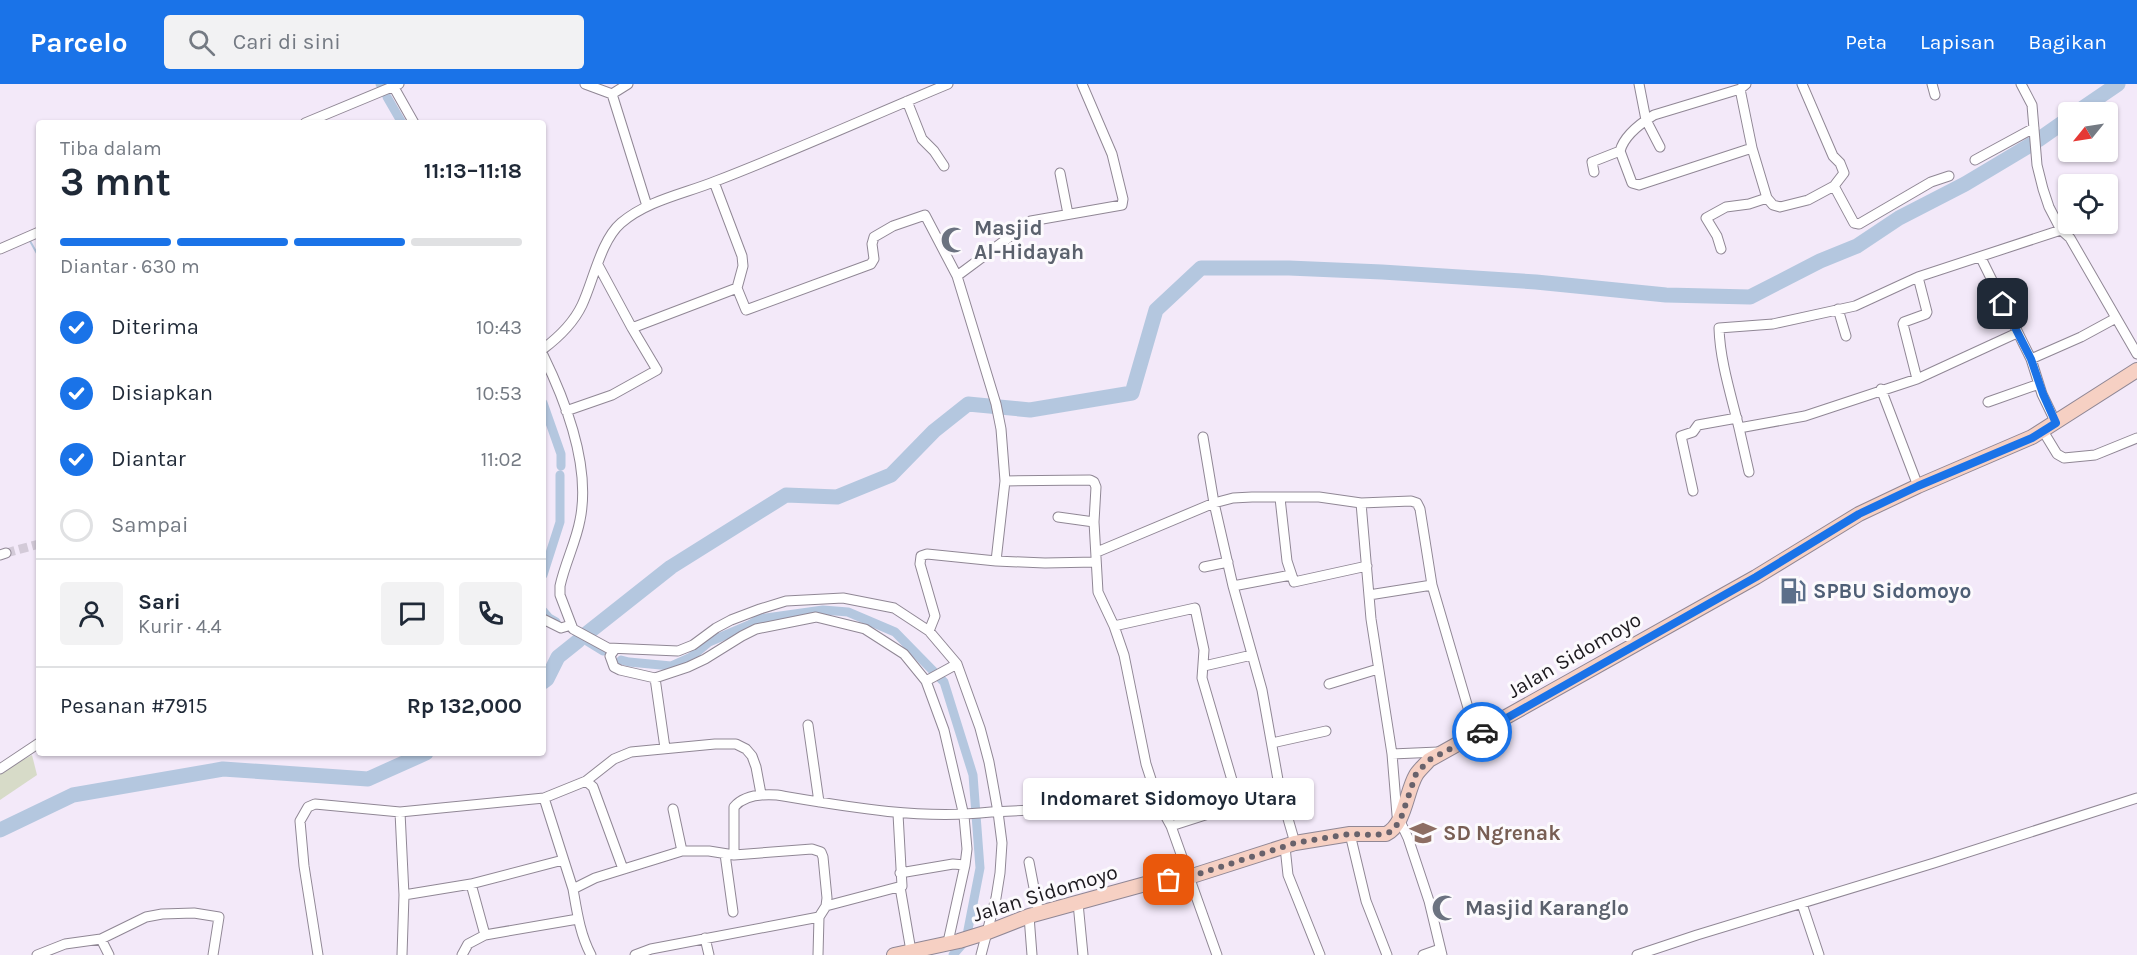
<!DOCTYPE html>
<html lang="id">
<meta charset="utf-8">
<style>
body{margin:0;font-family:Karla,sans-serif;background:#f2f2f3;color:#1f2937;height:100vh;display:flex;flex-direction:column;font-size:22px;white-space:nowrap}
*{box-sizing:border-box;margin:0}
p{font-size:20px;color:#747a83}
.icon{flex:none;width:33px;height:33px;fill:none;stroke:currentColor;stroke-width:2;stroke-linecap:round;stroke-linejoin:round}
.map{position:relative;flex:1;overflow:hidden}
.side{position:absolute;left:36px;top:36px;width:510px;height:636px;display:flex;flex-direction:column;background:#fff;border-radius:6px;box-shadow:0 2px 4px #0004}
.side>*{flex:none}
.needle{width:39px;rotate:240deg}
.controls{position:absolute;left:2058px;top:18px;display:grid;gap:12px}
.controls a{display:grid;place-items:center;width:60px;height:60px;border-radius:6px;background:#fff;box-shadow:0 2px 4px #0004;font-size:30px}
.pin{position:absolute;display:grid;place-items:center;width:51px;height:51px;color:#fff;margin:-26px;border-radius:12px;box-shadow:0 3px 9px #0006}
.courier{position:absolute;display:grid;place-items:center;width:60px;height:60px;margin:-30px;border:4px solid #1a73e8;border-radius:50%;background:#fff;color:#222;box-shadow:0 2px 8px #0007}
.bubble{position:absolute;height:42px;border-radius:6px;background:#fff;box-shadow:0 2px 4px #0004;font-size:20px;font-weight:700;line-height:42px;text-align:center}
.summary em{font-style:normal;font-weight:700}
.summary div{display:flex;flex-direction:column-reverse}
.summary{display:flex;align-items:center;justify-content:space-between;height:102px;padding:0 24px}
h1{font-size:39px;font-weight:700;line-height:45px}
.bar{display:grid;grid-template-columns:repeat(4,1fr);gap:9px 6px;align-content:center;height:72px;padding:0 24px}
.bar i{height:8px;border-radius:4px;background:#e0e1e3}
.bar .selected{background:#1a73e8}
.bar p{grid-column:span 4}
.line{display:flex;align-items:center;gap:15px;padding:0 24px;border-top:2px solid #e0e1e3}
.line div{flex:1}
.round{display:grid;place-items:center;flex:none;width:63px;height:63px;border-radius:6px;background:#f2f2f3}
ol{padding:0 24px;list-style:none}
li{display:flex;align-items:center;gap:18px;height:66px}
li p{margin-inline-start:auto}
li .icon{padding:6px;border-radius:50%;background:#1a73e8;color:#fff;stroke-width:4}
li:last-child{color:#747a83}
li i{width:33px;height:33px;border:3px solid #e0e1e3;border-radius:50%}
header{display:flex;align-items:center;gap:36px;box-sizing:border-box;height:84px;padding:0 30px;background:#1a73e8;color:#fff}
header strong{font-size:28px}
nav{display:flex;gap:33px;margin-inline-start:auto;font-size:21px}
.search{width:420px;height:54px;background:#f2f2f3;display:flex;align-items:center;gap:15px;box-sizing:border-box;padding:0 21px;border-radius:6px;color:#747a83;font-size:22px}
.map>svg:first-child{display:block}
.green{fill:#d7dbc8}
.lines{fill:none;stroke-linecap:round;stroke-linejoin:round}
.stream{stroke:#b4c7df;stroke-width:2}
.canal{stroke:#b4c7df;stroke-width:9}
.river{stroke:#b4c7df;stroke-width:15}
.minor-tunnel{stroke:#d3cad8;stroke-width:9;stroke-dasharray:9 4.5;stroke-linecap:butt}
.minor-casing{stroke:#908795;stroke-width:11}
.secondary-casing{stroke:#908795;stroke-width:16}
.minor{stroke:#fff;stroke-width:9}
.secondary{stroke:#f6d0c3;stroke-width:14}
.done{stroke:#68626b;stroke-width:6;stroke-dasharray:0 10.8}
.route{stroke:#1a73e8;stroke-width:8}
.labels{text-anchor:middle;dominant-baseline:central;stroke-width:6;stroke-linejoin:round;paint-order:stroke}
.worship-label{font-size:21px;font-weight:bold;fill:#5b616d;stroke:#fcfafd;text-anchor:start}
.service-label{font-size:21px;font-weight:bold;fill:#4e5e75;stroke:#fcfafd;text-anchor:start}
.street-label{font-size:21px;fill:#1d1a1f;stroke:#fcfafd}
.education-label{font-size:21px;font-weight:bold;fill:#785e54;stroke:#fcfafd;text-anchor:start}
</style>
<header>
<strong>Parcelo</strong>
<div class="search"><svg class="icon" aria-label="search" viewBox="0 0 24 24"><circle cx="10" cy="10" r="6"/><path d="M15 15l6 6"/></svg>Cari di sini</div>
<nav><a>Peta</a><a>Lapisan</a><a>Bagikan</a></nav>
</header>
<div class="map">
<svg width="2137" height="871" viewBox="0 0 2137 871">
<rect width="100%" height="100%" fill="#f3e9f9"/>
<path class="green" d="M 32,671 L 37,691 L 0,716 L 0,688 Z"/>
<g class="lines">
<path class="stream" d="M 30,157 L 39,173"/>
<path class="canal" d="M 380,0 L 381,1
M 387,13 L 402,39
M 543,319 L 561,370 L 561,382
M 543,491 L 560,438 L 560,391
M 543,527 L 549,534 L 556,538
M 582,554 L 603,567
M 621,576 L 629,578 L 671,582 L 691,573 L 709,558 L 749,541 L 759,535 L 823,526 L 848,528 L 895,548 L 944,598 L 973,691 L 980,784 L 966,856 L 953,871"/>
<path class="river" d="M 2077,28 L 2118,0
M 2038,56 L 2068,35
M 585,551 L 671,483 L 786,411 L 837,413 L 891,391 L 934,347 L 968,320 L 1030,326 L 1132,309 L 1156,226 L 1201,184 L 1289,184 L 1382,188 L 1536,198 L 1666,211 L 1750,213 L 1820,177 L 1857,162 L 1899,134 L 1965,100 L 2032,60
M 543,598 L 547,595 L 558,573 L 578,557
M 0,746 L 73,711 L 223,685 L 368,695 L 426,669"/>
<path class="minor-tunnel" d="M 6,469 L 39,460"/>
<g class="minor-casing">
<path id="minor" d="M 392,0 L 414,39
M 585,0 L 612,10
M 628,0 L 612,10 L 647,122
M 1639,0 L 1646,36 L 1660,63
M 1932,0 L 1935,11
M 2021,0 L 2032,21 L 2037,81 L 2043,105 L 2049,123 L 2061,146 L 2070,154 L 2137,270
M 1740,5 L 1752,64 L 1639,101 L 1632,99 L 1620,67 C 1624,52 1641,39 1654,31 L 1740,5 L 1746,0
M 907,17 L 922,55 L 934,67 L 944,82
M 305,39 L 399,0
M 1975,76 L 2034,44
M 1594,88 L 1592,78 L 1620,67
M 1060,89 L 1068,130
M 714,98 L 742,172 L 743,182 L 737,204 L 746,226 L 871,180 L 874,175 L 872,160 L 874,153 L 893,142 L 925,131 L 957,192 L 996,320 L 1001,345 L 1005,397 L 1090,396 L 1094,398 L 1096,403 L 1094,438 L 1098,508 L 1114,542 L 1124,571 L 1146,680 L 1159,720 L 1171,742 L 1217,871
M 1834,102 L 1854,139 L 1859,140 L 1931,98 L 1949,92
M 1767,114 L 1773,121 L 1780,123 L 1808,116 L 1834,102 L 1844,89 L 1840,79 L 1833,72 L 1802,0
M 0,165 L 39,148
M 1721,165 L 1717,152 L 1706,134 L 1726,123 L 1749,120 L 1767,114 L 1752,64
M 1981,174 L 2031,275 L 2042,310 L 2056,339
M 957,192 L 1031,137 L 1122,121 L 1123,115 L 1112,70 L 1082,0
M 1838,225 L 1846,252
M 632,244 L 737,204
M 2017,249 L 1917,295 L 1805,332 L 1739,344 C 1731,311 1720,277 1719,244 L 1773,240 L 1855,222 L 1918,193 L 2061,146
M 543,265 C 559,253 573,240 582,221 C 593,198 601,156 621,139 C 648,116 684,110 716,97 C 794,67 871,32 948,0
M 543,271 C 566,318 591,383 580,436 C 576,458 565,479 560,502 L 560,511 L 573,545 L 608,564 L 678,567 L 693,561 L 716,544 L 731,536 L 760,525 L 786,517 L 843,514 L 894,524 L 929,547 L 957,580 L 980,644 L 989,678 L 998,728 L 1002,759 L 1000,789 L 996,814 L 981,871
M 2031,275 L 2081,253 L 2116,234
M 1917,295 L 1903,240 L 1904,238 L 1926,230 L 1927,228 L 1918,193
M 1881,305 L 1918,402
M 1988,318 L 2039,300
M 566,327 L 612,311 L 657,286 L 632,244 L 598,181
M 1739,344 L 1749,388
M 2043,347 L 2057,370 L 2064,374 L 2095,371 L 2137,354
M 1203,353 L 1214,419 L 1233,502 L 1262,606 L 1280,707 L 1295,759
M 1693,407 L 1681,352 L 1693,348 L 1698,341 L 1737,334
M 1280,414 L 1287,477 L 1294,498 L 1367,482
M 1361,419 L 1371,535 L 1392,670 L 1397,731 L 1408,754 L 1429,817 L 1442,871
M 1058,433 L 1094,438
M 1097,468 L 1214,419 L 1233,414 L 1252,413 L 1319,413 L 1361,419 L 1411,417 L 1417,419 L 1420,425 L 1432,501 L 1476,651
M 0,471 L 6,469
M 996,477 L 1005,397
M 1204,483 L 1228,478
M 1233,502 L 1291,491
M 1369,511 L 1432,501
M 543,535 L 561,544 L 571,541
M 1114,542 L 1195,524 L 1204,566 L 1202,594 L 1239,720
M 929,547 L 935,532 L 920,480 L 921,472 L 927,470 L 996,477 L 1045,479 L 1096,478
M 615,565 L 610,572 L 614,583 L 620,586 L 655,594 L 688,583 L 705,575 L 742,552 L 756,545 L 816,533 L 865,545 L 904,570 L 926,597 L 944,646 L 964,732 L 967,765 L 965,781 L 948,858
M 1204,582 L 1252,571
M 655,594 L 665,664
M 926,597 L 957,580
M 1329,600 L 1378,585
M 808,641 L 819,718
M 1272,659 L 1326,647
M 1392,670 L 1438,668
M 0,685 L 39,659
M 586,697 L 593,703 L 623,785
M 544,714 L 573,805
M 673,725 L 682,767
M 400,728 L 404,811 L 402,871
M 1171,742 L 1280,707
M 1350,750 L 1366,817 L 1387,871
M 1285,763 L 1288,791 L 1320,871
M 725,770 L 733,828
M 734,771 L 734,723 C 744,711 763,710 777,711 C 848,723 920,736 991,728 L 1159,720
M 1029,778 L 1039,830
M 900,789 L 953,780 L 965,781
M 471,800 L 563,776
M 900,803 L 911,867
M 404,811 L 471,800 L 485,851 L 578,835
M 1078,819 L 1083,871
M 1802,820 L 1819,871
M 826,822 L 902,802 L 898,730
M 1029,832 L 1032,871
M 705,854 L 709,871
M 101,855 L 109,871
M 37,871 L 65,860 L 101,855 L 146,833 L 162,830 L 194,829 L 219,833 L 213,871
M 318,871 L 304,782 L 300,737 L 308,723 L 315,720 L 400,728 L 544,714 L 586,697 L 614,675 L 631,668 L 715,660 L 736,660 L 746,665 L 752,672 L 756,683 L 761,710
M 462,871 L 468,860 L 485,851
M 591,871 C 580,850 577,828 573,805 L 595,794 L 682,767 L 709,767 L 734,771 L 812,765 L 821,768 L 823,773 L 827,814 L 826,822 L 819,833 L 818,871
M 635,871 L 651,865 L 819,833
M 1423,871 L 1440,865
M 1637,871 L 1697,851 L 1934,779 L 2137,714"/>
</g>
<g class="secondary-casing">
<path id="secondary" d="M 894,871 L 959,857 L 988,848 L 1029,832 L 1149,799 L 1189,793 L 1295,759 L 1350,750 L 1386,750 C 1405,741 1406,708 1416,691 C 1419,686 1425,681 1429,676 L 1756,493 L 1859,430 L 1918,402 L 2032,353 L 2137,286"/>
</g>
<use href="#minor" class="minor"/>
<use href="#secondary" class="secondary"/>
</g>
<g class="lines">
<path class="done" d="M 1169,796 L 1189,793 L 1295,759 L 1350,750 L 1376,751 L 1391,748 L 1400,737 L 1416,690 L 1429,676 L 1482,648"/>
<path class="route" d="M 1482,648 L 1756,493 L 1859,430 L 1918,402 L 2032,354 L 2056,339 L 2043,310 L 2031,275 L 2003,220"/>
</g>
<defs>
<g id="mosque-bare" transform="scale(2.07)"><path d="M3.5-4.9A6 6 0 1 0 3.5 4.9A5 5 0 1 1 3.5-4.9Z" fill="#6b7280" stroke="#fcfafd" stroke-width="2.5" paint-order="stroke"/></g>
<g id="fuel-bare" transform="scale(2.07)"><path d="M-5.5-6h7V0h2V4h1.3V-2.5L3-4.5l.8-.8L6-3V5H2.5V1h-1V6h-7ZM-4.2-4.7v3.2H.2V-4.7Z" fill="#5c6f8a" stroke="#fcfafd" stroke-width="2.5" paint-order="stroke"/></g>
<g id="school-bare" transform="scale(2.07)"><path d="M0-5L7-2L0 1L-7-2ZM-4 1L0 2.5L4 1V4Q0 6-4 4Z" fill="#8d6e63" stroke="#fcfafd" stroke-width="2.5" paint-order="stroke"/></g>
</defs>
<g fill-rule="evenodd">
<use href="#mosque-bare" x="954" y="156"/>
<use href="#fuel-bare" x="1793" y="507"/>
<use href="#school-bare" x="1423" y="749"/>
<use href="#mosque-bare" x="1445" y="824"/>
</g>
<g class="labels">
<g class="worship-label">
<text x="974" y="144">Masjid<tspan x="974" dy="24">Al-Hidayah</tspan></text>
<text x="1465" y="824">Masjid Karanglo</text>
</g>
<g class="service-label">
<text x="1813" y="507">SPBU Sidomoyo</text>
</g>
<g class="street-label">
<text transform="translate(1574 571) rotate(-30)">Jalan Sidomoyo</text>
<text transform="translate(1045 809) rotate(-17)">Jalan Sidomoyo</text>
</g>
<g class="education-label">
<text x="1443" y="749">SD Ngrenak</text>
</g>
</g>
</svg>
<div class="controls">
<a><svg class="needle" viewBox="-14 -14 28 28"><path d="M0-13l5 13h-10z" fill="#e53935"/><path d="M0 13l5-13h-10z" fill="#747a83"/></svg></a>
<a><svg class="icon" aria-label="locate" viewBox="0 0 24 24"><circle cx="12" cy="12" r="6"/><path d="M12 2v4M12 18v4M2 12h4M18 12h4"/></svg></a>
</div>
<div class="pin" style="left:1169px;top:796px;background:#ea580c"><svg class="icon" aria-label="bag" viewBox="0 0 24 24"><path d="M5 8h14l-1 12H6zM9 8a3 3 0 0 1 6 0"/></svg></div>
<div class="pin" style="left:2003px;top:220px;background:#1f2937"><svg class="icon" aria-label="home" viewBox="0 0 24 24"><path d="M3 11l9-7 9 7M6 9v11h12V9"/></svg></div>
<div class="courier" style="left:1482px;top:648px"><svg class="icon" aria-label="car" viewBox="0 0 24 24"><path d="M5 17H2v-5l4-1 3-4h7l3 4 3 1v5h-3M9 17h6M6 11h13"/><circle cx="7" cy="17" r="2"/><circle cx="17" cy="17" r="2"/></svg></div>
<div class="bubble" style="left:1023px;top:694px;width:291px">Indomaret Sidomoyo Utara</div>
<section class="side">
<div class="summary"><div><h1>3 mnt</h1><p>Tiba dalam</p></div><em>11:13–11:18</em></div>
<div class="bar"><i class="selected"></i><i class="selected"></i><i class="selected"></i><i></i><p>Diantar · 630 m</p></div>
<ol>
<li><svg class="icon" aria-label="check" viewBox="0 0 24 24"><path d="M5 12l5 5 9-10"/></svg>Diterima<p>10:43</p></li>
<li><svg class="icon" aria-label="check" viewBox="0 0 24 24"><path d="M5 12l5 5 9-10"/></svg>Disiapkan<p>10:53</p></li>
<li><svg class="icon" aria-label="check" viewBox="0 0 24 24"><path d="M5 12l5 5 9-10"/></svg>Diantar<p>11:02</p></li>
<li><i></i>Sampai</li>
</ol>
<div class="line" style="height:108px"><a class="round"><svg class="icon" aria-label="person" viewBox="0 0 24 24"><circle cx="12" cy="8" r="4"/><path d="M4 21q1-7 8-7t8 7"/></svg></a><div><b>Sari</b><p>Kurir · 4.4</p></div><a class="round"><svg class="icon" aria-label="chat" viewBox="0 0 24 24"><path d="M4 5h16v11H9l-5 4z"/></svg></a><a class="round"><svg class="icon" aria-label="phone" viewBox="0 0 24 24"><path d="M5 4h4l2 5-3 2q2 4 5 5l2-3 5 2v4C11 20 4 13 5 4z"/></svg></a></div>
<div class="line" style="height:78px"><div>Pesanan #7915</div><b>Rp 132,000</b></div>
</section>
</div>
